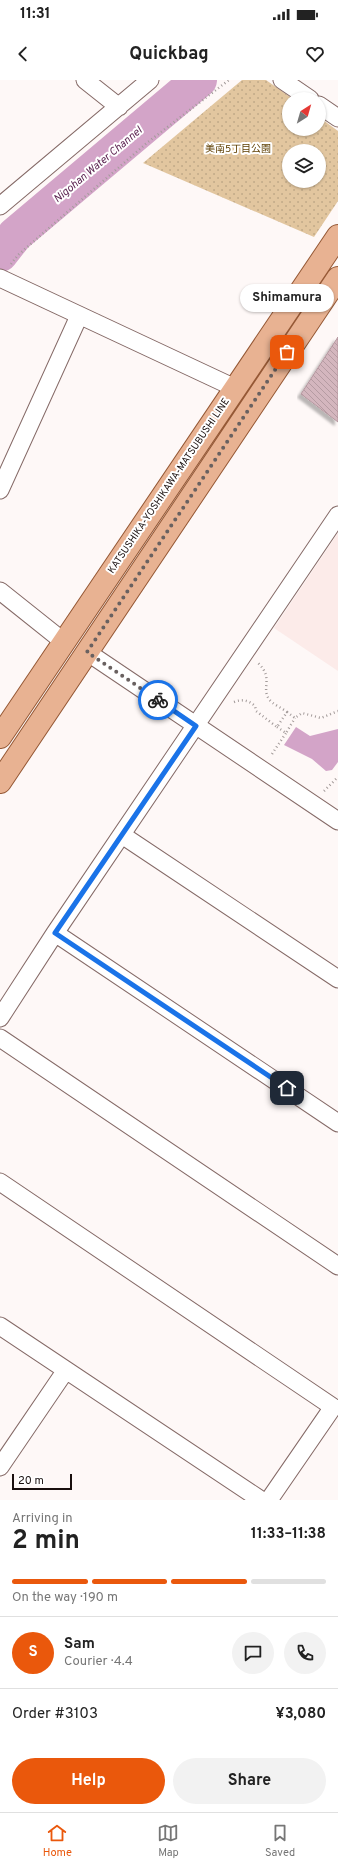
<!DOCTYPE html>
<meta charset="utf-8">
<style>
body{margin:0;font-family:Overpass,"Noto Sans JP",sans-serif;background:#f2f2f2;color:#222;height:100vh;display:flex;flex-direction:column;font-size:15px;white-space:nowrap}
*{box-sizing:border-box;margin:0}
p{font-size:13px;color:#767676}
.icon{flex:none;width:22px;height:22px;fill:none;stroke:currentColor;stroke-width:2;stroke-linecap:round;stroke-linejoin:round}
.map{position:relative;height:1420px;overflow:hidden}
.side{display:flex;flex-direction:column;background:#fff;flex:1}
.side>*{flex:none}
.needle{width:26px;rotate:37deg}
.controls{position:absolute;left:282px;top:12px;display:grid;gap:8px}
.controls a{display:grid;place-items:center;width:44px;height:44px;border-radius:50%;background:#fff;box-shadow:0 1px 3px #0004;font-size:20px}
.scale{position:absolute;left:12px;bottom:10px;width:60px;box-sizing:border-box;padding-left:4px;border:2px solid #190f0e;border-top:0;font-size:11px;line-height:14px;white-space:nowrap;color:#190f0e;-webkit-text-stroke:3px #fff;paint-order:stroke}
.pin{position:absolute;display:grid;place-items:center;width:34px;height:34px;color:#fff;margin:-17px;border-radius:8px;box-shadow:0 2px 6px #0006}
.courier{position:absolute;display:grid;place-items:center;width:40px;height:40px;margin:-20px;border:3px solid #1a73e8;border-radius:50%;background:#fff;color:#222;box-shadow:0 1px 5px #0007}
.bubble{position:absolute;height:28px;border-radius:14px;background:#fff;box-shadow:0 1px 3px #0004;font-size:13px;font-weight:700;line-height:28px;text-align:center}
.summary em{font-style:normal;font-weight:700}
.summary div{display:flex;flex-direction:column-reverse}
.summary{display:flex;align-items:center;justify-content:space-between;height:68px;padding:0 12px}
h1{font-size:26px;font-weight:700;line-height:30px}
.bar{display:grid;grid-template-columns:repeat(4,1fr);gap:6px 4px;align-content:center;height:48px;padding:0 12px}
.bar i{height:5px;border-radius:3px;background:#e0e0e0}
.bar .active{background:#ea580c}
.bar p{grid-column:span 4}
.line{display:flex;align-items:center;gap:10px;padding:0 12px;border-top:1px solid #e0e0e0}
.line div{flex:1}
.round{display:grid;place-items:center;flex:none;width:42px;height:42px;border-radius:21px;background:#f2f2f2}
.primary-button{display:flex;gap:8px;margin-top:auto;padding:8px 12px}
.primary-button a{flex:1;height:46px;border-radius:24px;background:#ea580c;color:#fff;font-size:16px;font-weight:700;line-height:46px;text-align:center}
.primary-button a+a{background:#f2f2f2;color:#222}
.status{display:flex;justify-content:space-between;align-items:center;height:28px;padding:0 20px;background:#fff;direction:ltr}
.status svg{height:11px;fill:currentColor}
header{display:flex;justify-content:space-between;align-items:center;height:52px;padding:0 12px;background:#fff;font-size:18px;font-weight:700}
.tabs{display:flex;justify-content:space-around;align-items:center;height:56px;border-top:1px solid #e0e0e0;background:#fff;font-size:11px;color:#767676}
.tabs a{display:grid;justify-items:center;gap:2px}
.tabs .active{color:#ea580c}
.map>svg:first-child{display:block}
.built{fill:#fcebe9}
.park{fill:url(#park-dots);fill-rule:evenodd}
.water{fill:#d3a4c8}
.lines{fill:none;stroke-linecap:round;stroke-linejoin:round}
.river{stroke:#d3a4c8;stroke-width:36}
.building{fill:url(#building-back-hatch);stroke:#b4979f;filter:url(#shadow)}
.street-casing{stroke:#856a67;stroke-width:19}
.primary-casing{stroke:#955835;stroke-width:24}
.path{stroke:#a39b9a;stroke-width:2.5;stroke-dasharray:1 3;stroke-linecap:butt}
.street{stroke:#fff;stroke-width:17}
.primary{stroke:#e8b292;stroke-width:22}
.done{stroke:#696160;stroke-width:4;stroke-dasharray:0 7.2}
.route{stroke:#1a73e8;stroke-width:5}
.labels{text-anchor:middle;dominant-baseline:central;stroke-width:4;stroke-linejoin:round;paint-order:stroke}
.park-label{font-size:10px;fill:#5e3e01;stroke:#fff}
.street-label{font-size:10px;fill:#190f0e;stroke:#fff}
.water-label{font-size:11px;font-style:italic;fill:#5c2451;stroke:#fff}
</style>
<div class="status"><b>11:31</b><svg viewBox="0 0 49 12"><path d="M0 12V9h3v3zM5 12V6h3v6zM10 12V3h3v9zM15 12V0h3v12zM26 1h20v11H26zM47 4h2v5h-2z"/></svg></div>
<header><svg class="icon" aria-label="back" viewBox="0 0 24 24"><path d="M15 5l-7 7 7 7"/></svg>Quickbag<svg class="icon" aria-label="heart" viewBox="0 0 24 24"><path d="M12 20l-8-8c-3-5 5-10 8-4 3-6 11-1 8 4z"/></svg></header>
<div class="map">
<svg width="338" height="1420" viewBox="0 0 338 1420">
<defs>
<pattern id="park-dots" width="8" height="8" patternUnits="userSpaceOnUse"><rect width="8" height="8" fill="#e2c69f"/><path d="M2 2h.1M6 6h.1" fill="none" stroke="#c1a988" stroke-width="1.8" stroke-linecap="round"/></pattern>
<pattern id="building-back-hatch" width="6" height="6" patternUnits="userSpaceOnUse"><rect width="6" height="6" fill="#d4b6be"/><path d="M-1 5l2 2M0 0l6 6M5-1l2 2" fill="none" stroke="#b59ba2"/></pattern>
<filter id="shadow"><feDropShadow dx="-3.5" dy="3.5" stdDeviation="1" flood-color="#0004"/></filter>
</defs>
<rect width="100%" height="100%" fill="#fef8f7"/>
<path class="built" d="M 338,453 L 338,591 L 274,548 Z"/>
<path class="park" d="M 242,0 L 266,0 L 293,19 L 289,19 L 289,49 L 319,49 L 319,37 L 338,51 L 338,121 L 314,157 L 143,83 ZM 289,71 L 319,71 L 319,101 L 289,101 Z"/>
<path class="water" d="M 296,647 L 310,656 L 338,649 L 338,682 L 332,690 L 326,691 L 312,679 L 284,665 Z"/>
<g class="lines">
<path class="river" d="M 0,174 L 15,155 L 199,0"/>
</g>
<path class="building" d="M 338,257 L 338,342 L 301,314 Z"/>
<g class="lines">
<g class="street-casing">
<path id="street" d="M 85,0 L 119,27
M 282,0 L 310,19
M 319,25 L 338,38
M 0,126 L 150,0
M 0,198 L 235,308
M 0,410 L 79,236
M 0,511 L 64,562
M 87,572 L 338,741
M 122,755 L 338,899
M 55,853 L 338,1043
M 0,938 L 55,853 L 338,435
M 0,958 L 338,1186
M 0,1102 L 333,1327 L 269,1420
M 0,1246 L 261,1420
M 0,1387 L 66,1290"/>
</g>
<g class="primary-casing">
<path id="primary" d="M 0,657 L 338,156
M 0,702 L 338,198"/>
</g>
<path class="path" d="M 11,184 L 18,175 L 148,62 L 229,0
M 234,622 C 242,619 248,620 255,626 L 256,631 L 277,647 L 287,632 C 282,628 272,624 269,619 C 261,608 274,598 258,583
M 287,632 L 295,638 L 302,633 L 321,638 L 338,631
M 277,647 L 286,653 L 295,638
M 272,674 L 286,653
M 324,711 L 338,697"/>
<use href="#street" class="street"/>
<use href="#primary" class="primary"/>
</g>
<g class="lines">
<path class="done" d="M 158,620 L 87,572 L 287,272"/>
<path class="route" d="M 158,620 L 196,646 L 55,853 L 287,1008"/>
</g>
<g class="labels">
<g class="park-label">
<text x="238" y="69">美南5丁目公園</text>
</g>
<g class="street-label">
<text transform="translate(169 406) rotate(-56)">KATSUSHIKA-YOSHIKAWA-MATSUBUSHI LINE</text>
</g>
<g class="water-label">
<text transform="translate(98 85) rotate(-40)">Nigohan Water Channel</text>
</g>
</g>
</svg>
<div class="controls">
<a><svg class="needle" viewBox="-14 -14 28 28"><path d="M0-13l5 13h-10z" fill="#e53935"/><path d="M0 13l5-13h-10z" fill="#767676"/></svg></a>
<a><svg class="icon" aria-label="layers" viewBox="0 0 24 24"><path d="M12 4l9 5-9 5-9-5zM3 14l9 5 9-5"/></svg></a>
</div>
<div class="scale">20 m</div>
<div class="pin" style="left:287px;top:272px;background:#ea580c"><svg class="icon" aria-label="bag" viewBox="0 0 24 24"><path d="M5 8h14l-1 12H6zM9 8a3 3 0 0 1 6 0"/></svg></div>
<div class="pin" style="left:287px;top:1008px;background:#1f2937"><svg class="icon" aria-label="home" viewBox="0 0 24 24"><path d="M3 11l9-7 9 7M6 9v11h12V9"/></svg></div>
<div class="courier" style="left:158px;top:620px"><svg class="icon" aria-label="bike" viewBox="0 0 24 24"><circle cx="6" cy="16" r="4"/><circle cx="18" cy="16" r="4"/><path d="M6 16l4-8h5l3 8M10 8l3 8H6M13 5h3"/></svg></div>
<div class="bubble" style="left:240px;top:204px;width:94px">Shimamura</div>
</div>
<section class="side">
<div class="summary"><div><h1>2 min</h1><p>Arriving in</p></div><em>11:33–11:38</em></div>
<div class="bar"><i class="active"></i><i class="active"></i><i class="active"></i><i></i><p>On the way · 190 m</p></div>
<div class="line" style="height:72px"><b class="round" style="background:#ea580c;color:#fff">S</b><div><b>Sam</b><p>Courier · 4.4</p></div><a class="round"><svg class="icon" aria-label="chat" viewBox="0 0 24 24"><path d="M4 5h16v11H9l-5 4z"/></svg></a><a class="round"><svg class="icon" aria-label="phone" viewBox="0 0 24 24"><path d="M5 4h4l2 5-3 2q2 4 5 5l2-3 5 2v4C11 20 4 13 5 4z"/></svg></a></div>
<div class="line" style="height:52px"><div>Order #3103</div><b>¥3,080</b></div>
<div class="primary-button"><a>Help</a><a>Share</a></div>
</section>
<nav class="tabs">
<a class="active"><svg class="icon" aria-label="home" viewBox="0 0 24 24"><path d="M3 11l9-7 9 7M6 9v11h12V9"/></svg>Home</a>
<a><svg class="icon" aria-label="map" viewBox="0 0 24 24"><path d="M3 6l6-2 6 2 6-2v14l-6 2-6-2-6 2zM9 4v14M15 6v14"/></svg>Map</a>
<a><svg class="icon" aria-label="saved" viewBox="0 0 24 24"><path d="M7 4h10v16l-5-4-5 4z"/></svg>Saved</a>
</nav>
